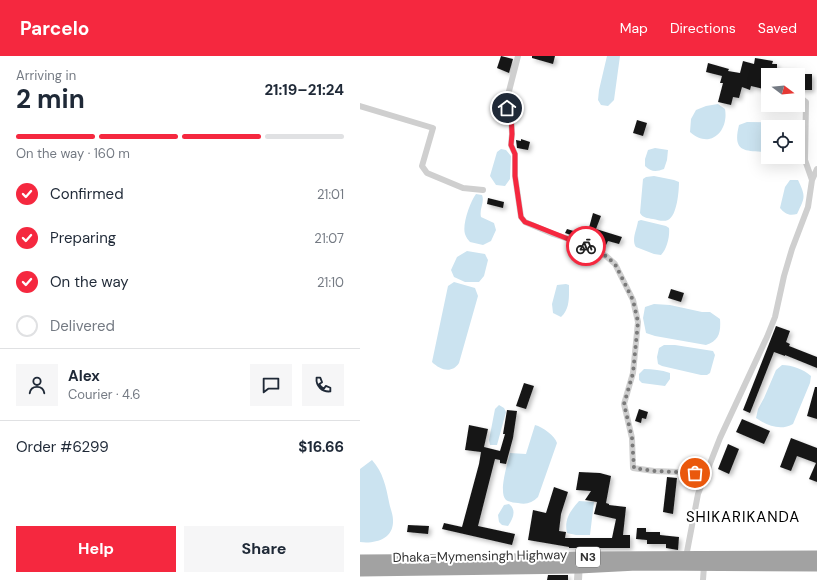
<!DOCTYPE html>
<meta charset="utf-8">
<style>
body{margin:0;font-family:"DM Sans",sans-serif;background:#f6f6f7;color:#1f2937;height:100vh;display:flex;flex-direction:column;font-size:15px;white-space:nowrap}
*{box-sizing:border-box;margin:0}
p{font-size:13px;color:#747a83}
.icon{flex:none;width:22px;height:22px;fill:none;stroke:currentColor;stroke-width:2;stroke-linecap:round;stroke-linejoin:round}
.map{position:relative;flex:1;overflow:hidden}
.sheet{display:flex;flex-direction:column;background:#fff;width:360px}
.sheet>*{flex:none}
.needle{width:26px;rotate:106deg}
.controls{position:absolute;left:401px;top:12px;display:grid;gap:8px}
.controls a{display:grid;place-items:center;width:44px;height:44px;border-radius:0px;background:#fff;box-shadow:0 4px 16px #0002;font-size:20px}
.pin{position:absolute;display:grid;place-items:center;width:34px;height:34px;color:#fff;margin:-17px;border:2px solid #fff;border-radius:50%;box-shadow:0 1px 4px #0007}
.courier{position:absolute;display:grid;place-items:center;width:40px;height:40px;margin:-20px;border:3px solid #f5283f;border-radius:50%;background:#fff;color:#222;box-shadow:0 1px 5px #0007}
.summary em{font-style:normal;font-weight:700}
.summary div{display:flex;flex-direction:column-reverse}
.summary{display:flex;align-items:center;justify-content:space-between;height:68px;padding:0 16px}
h1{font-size:26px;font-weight:700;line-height:30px}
.bar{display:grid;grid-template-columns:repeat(4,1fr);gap:6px 4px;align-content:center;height:48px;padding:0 16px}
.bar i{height:5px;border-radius:3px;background:#e0e1e3}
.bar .selected{background:#f5283f}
.bar p{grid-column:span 4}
.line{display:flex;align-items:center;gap:10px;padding:0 16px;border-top:1px solid #e0e1e3}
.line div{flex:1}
.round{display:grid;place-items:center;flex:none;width:42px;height:42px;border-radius:0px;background:#f6f6f7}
ol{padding:0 16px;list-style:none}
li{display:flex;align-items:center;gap:12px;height:44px}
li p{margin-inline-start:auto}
li .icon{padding:4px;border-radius:50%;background:#f5283f;color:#fff;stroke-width:4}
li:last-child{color:#747a83}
li i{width:22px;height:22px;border:2px solid #e0e1e3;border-radius:50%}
.primary-button{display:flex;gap:8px;margin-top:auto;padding:8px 16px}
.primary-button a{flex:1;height:46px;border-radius:0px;background:#f5283f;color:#fff;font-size:16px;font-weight:700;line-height:46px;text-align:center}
.primary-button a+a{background:#f6f6f7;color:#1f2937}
header{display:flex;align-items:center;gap:24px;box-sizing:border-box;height:56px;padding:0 20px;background:#f5283f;color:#fff}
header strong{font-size:19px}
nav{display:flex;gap:22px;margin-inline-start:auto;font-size:14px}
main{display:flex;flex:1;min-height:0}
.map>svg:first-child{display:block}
.water{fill:#cbe3f0}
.building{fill:#191919;filter:url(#shadow)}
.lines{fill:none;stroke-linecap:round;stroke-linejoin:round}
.minor{stroke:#cfcfcf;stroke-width:6}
.tertiary{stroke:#cfcfcf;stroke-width:8}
.trunk{stroke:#a2a2a2;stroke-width:11}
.done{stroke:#7a7a7a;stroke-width:4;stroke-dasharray:0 7.2}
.route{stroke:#f5283f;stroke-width:5}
.labels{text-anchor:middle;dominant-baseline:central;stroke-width:4;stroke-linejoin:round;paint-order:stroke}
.shield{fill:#fff;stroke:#707070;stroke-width:1}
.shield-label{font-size:12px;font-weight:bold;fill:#323232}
.street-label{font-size:13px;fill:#323232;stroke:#fff}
.quarter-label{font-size:15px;letter-spacing:1px;fill:#000;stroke:#fff}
</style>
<header>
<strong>Parcelo</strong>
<nav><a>Map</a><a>Directions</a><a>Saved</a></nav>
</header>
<main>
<section class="sheet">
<div class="summary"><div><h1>2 min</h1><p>Arriving in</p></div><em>21:19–21:24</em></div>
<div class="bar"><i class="selected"></i><i class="selected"></i><i class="selected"></i><i></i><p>On the way · 160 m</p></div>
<ol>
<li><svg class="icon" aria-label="check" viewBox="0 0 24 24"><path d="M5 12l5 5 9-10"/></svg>Confirmed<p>21:01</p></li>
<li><svg class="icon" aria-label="check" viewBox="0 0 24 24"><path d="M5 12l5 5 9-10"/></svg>Preparing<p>21:07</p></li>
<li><svg class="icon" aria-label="check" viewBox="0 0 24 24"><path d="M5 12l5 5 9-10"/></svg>On the way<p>21:10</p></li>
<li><i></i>Delivered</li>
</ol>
<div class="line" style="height:72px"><a class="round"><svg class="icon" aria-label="person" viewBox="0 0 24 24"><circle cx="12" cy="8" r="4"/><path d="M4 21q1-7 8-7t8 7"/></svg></a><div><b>Alex</b><p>Courier · 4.6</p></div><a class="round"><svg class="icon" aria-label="chat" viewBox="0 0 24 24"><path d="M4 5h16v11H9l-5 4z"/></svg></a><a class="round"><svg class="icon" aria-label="phone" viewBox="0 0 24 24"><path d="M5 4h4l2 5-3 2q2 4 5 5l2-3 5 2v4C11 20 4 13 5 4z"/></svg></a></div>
<div class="line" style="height:52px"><div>Order #6299</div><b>$16.66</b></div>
<div class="primary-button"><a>Help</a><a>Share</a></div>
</section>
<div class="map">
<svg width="457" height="524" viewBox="0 0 457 524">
<defs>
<filter id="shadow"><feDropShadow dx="2.5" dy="2.5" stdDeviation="2" flood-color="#0004"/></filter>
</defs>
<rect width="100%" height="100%" fill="#fff"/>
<path class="water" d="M 247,0 L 260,0 L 254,44 L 248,50 L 241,49 L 238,44 L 239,34 Z
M 358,48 L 365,53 C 369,75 350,94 330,76 L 331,63 L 336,54 L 346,50 Z
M 387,66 L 435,67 L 438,71 L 408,71 L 408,96 C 385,95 372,97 379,69 Z
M 295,92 L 308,94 L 307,104 L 304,113 C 296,116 291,116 285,110 L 285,103 L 288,94 Z
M 141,93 L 146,94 L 151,100 L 150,123 L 145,130 L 136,129 L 130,120 L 137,96 Z
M 294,120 L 314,124 L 319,126 C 319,135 317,160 308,164 C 303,166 298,164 293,163 C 287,162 283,162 280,157 L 283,123 L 286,121 Z
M 430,124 L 438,124 C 446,141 445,141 437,158 C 429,160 425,158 420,152 L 425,131 Z
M 116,138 L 122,139 C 125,146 119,153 121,161 L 134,167 L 136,174 L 131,185 L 123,189 L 110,186 C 108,184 106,181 105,178 C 102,169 110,146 116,138 Z
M 281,164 L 306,170 L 309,172 C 310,180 307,193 301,199 L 294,198 L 276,191 C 271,184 277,173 278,165 Z
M 107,195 L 125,198 L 128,204 L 124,220 L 119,226 L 105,226 L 94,221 L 91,214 L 97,201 Z
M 94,226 L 115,232 L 118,240 L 99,307 C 92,318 80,314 72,306 L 88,230 Z
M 206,228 L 209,229 C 209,241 210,253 201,261 L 193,257 L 192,248 L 197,229 Z
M 294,248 L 310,249 L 342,256 L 350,256 L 360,263 C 361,276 359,285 346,289 L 295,280 L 286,277 L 283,262 L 285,251 Z
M 304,289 L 315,289 L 353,295 L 355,299 L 350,317 L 347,319 L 341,319 L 302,310 L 298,308 L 297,301 L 299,292 Z
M 422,309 C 432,309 443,313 451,320 L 450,327 L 433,368 C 421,375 407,370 396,362 L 398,353 L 404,342 L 416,314 Z
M 284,313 C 293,313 301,314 310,317 L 310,323 L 305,330 L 282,327 L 279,324 L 279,318 Z
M 139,349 L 144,352 L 146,356 L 137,389 L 130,389 L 129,384 L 135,353 Z
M 175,369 C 183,371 195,380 197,387 L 178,441 C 172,447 166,449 158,447 C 154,447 149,446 146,444 C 138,437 148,406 150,397 L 166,398 Z
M 12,404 C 23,416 26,431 29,446 C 30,452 33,458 33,464 C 34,483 15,488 0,486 L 0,413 Z
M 219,445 L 234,446 L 230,479 L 216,479 L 207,477 C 204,464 210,455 219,445 Z
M 149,448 C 157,454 153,463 148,470 L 142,469 L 139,466 L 138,459 L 144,449 Z"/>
<path class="building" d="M 141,0 L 153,3 L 149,17 L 137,12 Z
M 172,0 L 195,0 L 193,8 L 172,2 Z
M 395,2 L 413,5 L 412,8 L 417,8 L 417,12 L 435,13 L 435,19 L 408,19 L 408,34 L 391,30 L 390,34 L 382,31 L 379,42 L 373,41 L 371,49 L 358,46 L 363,27 L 360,27 L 362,20 L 346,16 L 348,7 L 369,13 L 368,15 L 380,17 L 383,5 L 394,8 Z
M 438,18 L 452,18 L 452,34 L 438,34 Z
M 277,64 L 287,67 L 283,80 L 273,77 Z
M 161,83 L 170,86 L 168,94 L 157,92 L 156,84 L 161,85 Z
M 128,142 L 144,146 L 143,152 L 127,148 Z
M 233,157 L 241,160 L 236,173 L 262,181 L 259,188 L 248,185 L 246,189 L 239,187 L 237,190 L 222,183 L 205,177 L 207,173 L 227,179 Z
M 311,233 L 324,237 L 321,246 L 308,242 Z
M 416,270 L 430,275 L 426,286 L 430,288 L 429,290 L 457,301 L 457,312 L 425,299 L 425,300 L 414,296 L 390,357 L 383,354 Z
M 164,327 L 174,330 L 166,353 L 156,350 Z
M 455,331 L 457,331 L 457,363 L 447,360 Z
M 279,353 L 288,356 L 286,363 L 282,362 L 281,367 L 275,365 Z
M 147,354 L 157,355 L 153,382 L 146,408 L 140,407 L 140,404 L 135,403 L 118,470 L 155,478 L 152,489 L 82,473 L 84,467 L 102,471 L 119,408 L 121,396 L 105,394 L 109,369 L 128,373 L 124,391 L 140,395 L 145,378 L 143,378 Z
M 382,363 L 410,375 L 404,388 L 376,376 Z
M 431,382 L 457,392 L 457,426 L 449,423 L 456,407 L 437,400 L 431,415 L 420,411 Z
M 368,388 L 379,393 L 369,418 L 358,413 Z
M 219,416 L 240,417 L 251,420 L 246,447 L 249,448 L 249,449 L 266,451 L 263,479 L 270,479 L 270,492 L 209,492 L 209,491 L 168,484 L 173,454 L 186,457 L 194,431 L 208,436 L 201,458 L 199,475 L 206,476 L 205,482 L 252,482 L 256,463 L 234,458 L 237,446 L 225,444 L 231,435 L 216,434 Z
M 307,421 L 317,422 L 313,458 L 303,456 Z
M 48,469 L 69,470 L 68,478 L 47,476 Z
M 277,472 L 286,472 L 286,476 L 300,476 L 300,479 L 319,481 L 318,494 L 306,492 L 306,488 L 287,488 L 287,484 L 276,483 Z
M 188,519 L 208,519 L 208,524 L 187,524 Z"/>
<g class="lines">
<path class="minor" d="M 158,0 L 147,43 L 147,52 L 151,58 L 152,78 L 151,89 L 155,98 L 155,120 L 161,161 L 165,166 L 193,178 L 221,187 L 246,200 L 255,208 L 273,244 L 278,266 L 273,317 L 264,348 L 272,382 L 273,412 L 294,415 L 345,417
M 441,42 L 446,46 L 445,104 L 452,124
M 0,50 L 73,72 L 62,110 L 67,117 L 103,132 L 123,134
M 326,501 L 338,438 L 360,382 L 407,281 L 415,261 L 424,220 L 432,193 L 448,151 L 452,124 L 457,113
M 343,524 L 344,510"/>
<path class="tertiary" d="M 218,524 L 219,507"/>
<path class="trunk" d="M 0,504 L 162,503 L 220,501 L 457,500
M 0,515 L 219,512 L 277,509 L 457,510"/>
</g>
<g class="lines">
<path class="done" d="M 226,190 L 246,200 L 255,208 L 273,244 L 278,266 L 273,317 L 264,348 L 272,382 L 274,412 L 294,415 L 335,417"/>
<path class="route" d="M 147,52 L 151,58 L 152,78 L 151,89 L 155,98 L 155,120 L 161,161 L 165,166 L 173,169 L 226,190"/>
</g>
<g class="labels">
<rect class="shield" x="216" y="491" width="24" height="20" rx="3"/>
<g class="shield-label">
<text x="228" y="501">N3</text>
</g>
<g class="street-label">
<text transform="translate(120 500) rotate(-1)">Dhaka-Mymensingh Highway</text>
</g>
<g class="quarter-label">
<text x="383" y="461">SHIKARIKANDA</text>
</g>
</g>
</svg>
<div class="controls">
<a><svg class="needle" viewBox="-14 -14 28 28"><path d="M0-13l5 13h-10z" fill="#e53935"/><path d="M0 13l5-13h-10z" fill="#747a83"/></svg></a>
<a><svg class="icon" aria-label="locate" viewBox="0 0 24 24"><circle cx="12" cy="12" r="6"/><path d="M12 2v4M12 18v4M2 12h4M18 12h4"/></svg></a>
</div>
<div class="pin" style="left:335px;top:417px;background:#ea580c"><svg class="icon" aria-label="bag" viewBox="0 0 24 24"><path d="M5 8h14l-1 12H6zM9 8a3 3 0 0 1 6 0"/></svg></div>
<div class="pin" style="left:147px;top:52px;background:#1f2937"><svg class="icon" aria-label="home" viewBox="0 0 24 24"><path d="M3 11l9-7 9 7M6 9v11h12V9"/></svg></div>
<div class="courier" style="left:226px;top:190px"><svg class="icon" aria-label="bike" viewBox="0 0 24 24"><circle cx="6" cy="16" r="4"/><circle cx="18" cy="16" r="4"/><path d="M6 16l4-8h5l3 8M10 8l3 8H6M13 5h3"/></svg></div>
</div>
</main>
